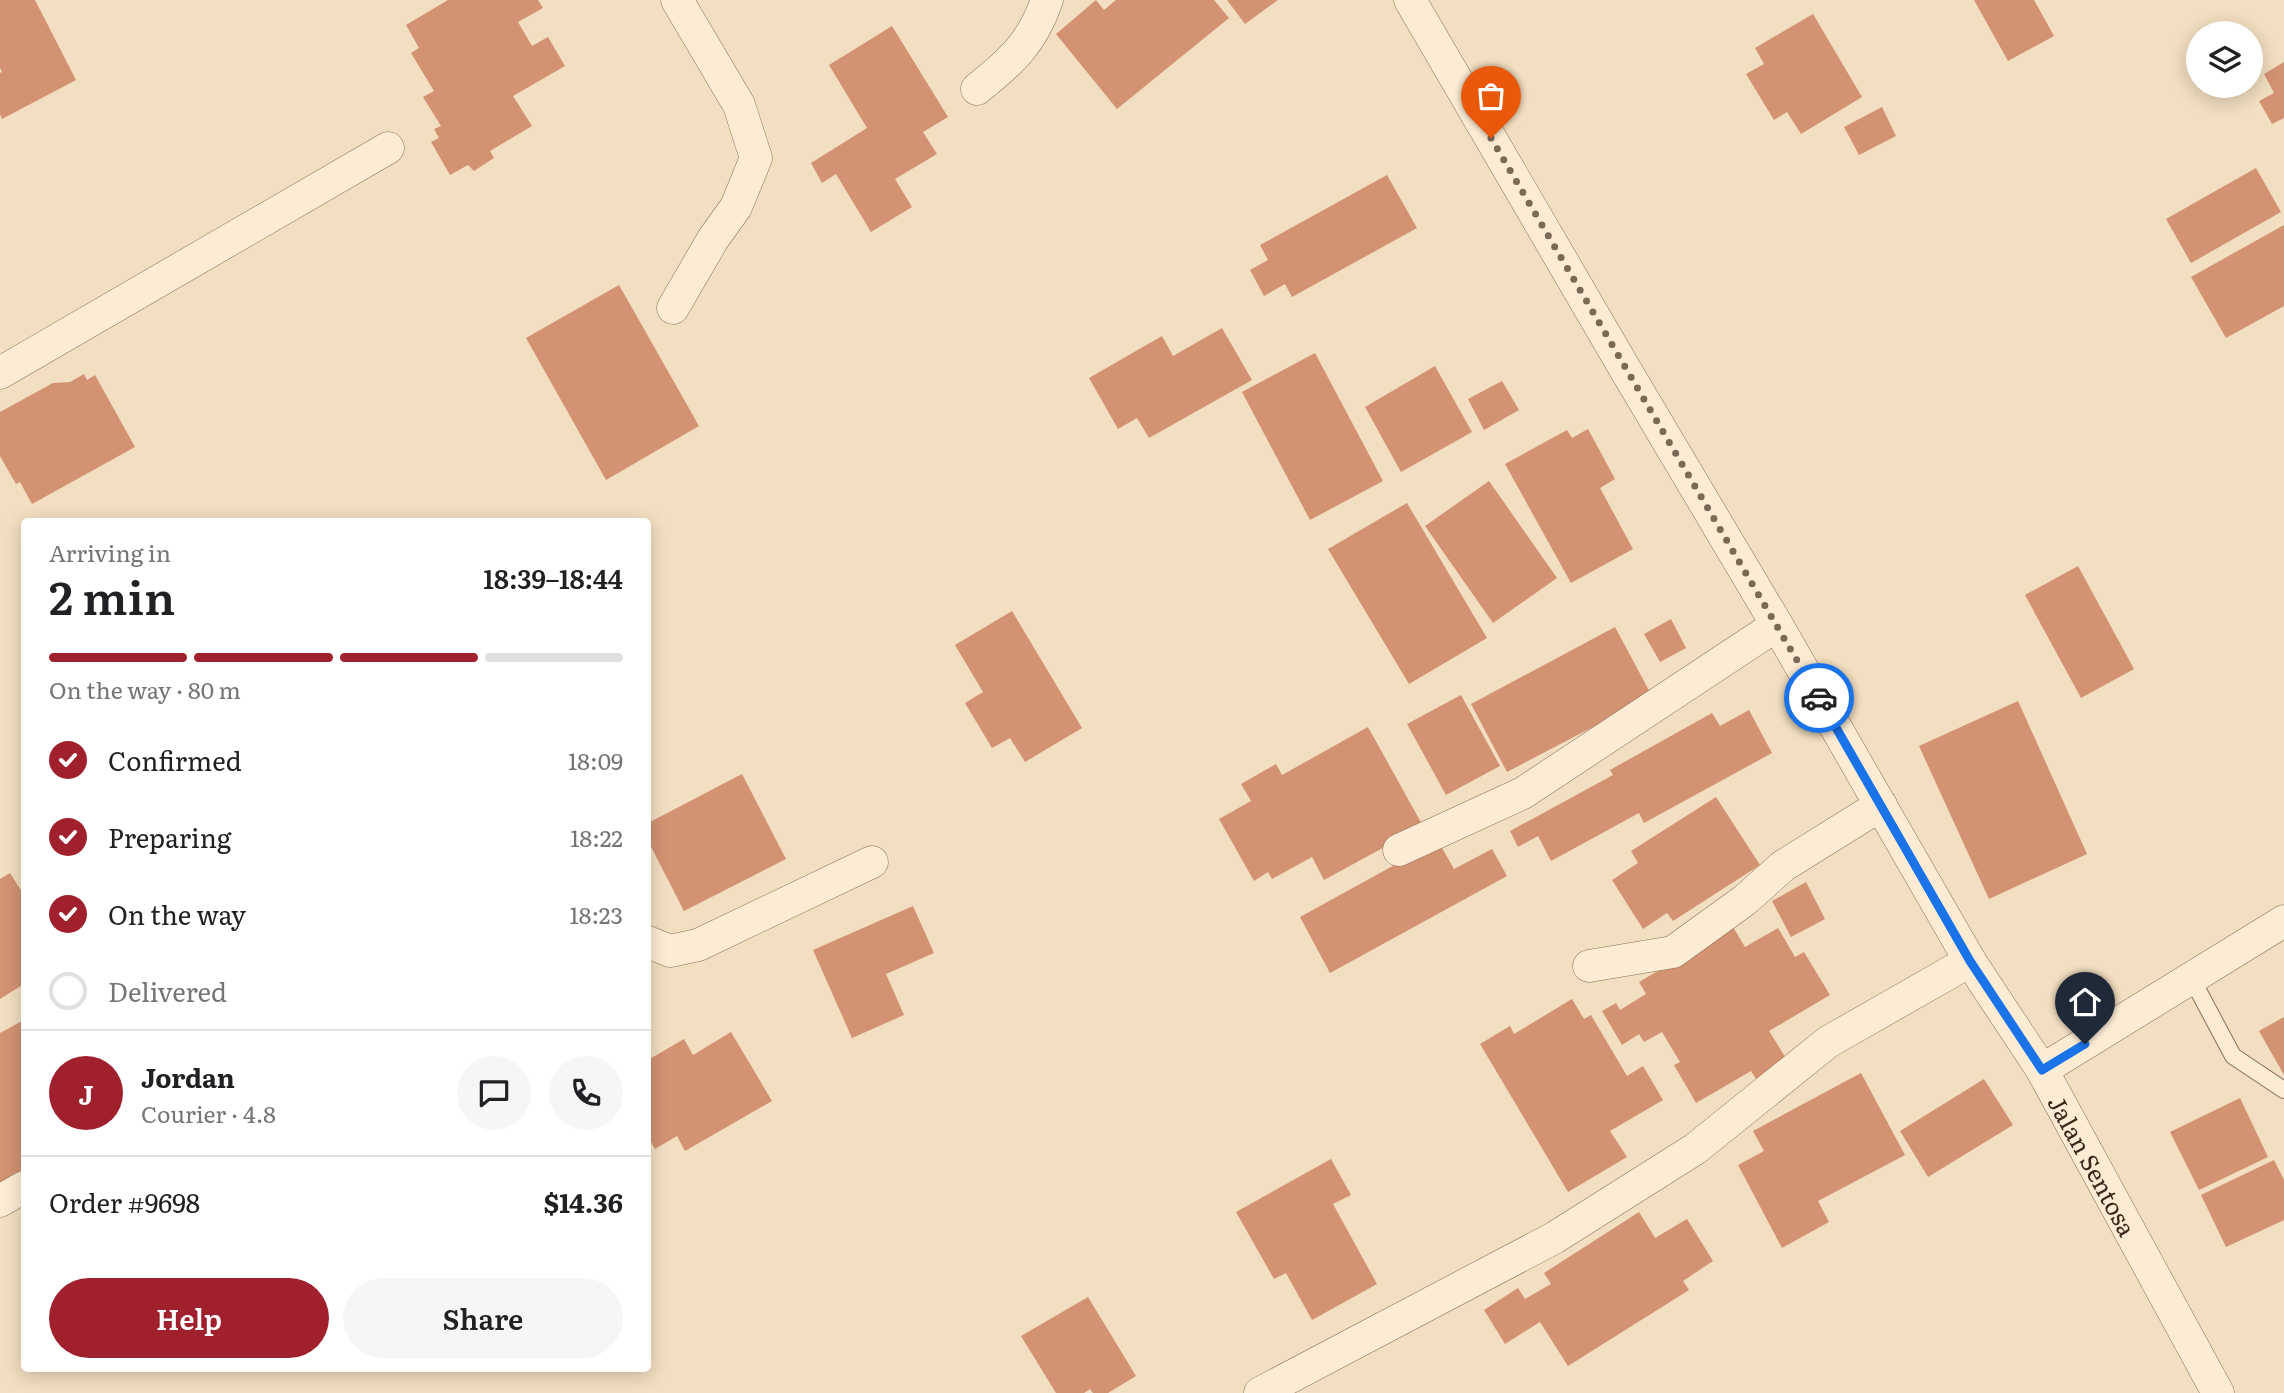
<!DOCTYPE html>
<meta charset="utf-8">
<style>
body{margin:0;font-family:Literata,serif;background:#f6f6f6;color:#202124;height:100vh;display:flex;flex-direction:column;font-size:26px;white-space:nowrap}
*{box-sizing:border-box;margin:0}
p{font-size:23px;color:#757577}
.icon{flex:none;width:38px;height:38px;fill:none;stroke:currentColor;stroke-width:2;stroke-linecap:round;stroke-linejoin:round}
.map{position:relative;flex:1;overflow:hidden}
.drawer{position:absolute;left:21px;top:518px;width:630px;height:854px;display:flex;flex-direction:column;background:#fff;border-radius:7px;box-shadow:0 4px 18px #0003}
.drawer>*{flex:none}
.tools{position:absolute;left:2186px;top:21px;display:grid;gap:14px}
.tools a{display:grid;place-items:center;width:77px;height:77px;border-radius:50%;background:#fff;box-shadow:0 4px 18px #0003;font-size:35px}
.pin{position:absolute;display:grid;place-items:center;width:60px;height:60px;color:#fff;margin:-72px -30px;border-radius:50% 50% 50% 0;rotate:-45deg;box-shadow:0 0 7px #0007}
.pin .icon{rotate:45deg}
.courier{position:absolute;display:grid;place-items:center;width:70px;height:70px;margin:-35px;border:5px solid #1a73e8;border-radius:50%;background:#fff;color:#222;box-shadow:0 2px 9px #0007}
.headline em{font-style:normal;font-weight:600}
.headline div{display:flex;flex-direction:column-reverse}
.headline{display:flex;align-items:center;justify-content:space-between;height:119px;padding:0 28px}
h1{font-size:46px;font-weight:600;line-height:52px}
.bar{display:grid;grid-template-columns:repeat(4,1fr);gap:10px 7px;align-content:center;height:84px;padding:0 28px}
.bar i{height:9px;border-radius:5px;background:#e0e0e0}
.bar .active{background:#a1202d}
.bar p{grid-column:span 4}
.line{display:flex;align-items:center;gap:18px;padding:0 28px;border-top:2px solid #e0e0e0}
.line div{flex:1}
.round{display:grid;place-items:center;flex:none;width:74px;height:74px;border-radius:37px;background:#f6f6f6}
ol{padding:0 28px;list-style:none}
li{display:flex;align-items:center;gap:21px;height:77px}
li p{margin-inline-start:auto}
li .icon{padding:7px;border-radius:50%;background:#a1202d;color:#fff;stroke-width:4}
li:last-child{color:#757577}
li i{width:38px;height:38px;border:4px solid #e0e0e0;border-radius:50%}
.primary-button{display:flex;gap:14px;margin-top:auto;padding:14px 28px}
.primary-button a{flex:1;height:80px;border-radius:42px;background:#a1202d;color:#fff;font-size:28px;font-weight:600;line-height:80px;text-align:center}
.primary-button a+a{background:#f6f6f6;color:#202124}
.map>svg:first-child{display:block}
.building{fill:#d39272}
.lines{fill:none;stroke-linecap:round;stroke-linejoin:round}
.service-casing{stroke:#8d6e56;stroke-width:18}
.minor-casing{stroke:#8d6e56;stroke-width:33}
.service{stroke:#fcecd4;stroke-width:16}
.minor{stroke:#fcecd4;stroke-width:32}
.done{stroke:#7b6855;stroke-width:7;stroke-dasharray:0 12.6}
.route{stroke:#1a73e8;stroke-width:9}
.labels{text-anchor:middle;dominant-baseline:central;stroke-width:7;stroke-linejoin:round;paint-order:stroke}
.street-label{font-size:24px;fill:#3b281c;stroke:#f8e9d0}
</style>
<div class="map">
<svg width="2284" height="1393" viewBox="0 0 2284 1393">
<rect width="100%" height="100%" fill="#f2dec0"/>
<path class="building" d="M 0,0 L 35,0 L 76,80 L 2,119 L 0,114 L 0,73 L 2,72 L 0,68 Z
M 448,0 L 538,0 L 543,8 L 518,22 L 532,46 L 548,37 L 565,66 L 513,96 L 532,126 L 490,151 L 494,158 L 474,171 L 468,165 L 450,175 L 431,142 L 439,138 L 434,129 L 441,126 L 423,97 L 434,91 L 411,53 L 419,48 L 406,25 Z
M 1096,0 L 1104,10 L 1116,0 L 1214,0 L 1229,18 L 1117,109 L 1056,34 Z
M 1227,0 L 1278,0 L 1245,24 Z
M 1974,0 L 2034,0 L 2054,36 L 2008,61 Z
M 1813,14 L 1862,97 L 1801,134 L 1787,112 L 1774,120 L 1746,74 L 1764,64 L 1755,48 Z
M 892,26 L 948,117 L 923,132 L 937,154 L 895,179 L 912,207 L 871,232 L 836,174 L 822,183 L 811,163 L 867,128 L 829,65 Z
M 2284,62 L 2284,118 L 2272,124 L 2259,101 L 2274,93 L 2264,74 Z
M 1882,107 L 1896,136 L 1859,155 L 1844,127 Z
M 2256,168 L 2281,212 L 2191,263 L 2166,219 Z
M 1387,175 L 1417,228 L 1292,297 L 1285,284 L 1264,296 L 1250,270 L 1268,260 L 1260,245 Z
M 2284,225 L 2284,306 L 2226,338 L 2191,277 Z
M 619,285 L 699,426 L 606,480 L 526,338 Z
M 1222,328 L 1252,380 L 1149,438 L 1137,418 L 1118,429 L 1089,378 L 1162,336 L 1173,356 Z
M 1315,353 L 1383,481 L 1310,520 L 1242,392 Z
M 1435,366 L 1472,432 L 1401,472 L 1365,407 Z
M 84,374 L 87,380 L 95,375 L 135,447 L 32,504 L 20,482 L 16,484 L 0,456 L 0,412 L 53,383 L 70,382 Z
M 1502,381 L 1519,410 L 1484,430 L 1468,399 Z
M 1588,429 L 1615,479 L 1600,488 L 1633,549 L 1571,583 L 1505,464 L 1567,430 L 1572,438 Z
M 1489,481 L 1557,578 L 1493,623 L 1425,526 Z
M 1407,503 L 1487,638 L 1409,684 L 1328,549 Z
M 2078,566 L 2134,669 L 2081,698 L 2025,595 Z
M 1012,611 L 1082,728 L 1025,762 L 1010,738 L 992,748 L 965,703 L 983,692 L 955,645 Z
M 1671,619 L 1686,648 L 1660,662 L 1644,634 Z
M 1615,627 L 1652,696 L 1507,772 L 1471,704 Z
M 1461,695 L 1500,766 L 1446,795 L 1407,724 Z
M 2018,701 L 2087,854 L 1989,899 L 1919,746 Z
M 1749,710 L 1772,753 L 1644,823 L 1639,813 L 1551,861 L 1538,836 L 1518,847 L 1510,831 L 1613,775 L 1610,770 L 1712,713 L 1720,726 Z
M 1368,727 L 1423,826 L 1324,880 L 1312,857 L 1272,879 L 1268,872 L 1254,881 L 1219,819 L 1251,801 L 1241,784 L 1276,764 L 1282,775 Z
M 742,774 L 786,859 L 684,911 L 648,841 L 648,823 Z
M 1716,797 L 1760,865 L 1673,921 L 1667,913 L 1643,929 L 1612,880 L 1638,863 L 1631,851 Z
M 1438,841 L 1454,869 L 1492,849 L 1507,876 L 1330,973 L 1300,917 Z
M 10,873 L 24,895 L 24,984 L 0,999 L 0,879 Z
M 1806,882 L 1825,919 L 1791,937 L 1772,901 Z
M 913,906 L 934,953 L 886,974 L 904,1015 L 852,1038 L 813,950 Z
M 1733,927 L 1745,947 L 1778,928 L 1795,957 L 1804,952 L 1830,995 L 1769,1031 L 1789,1063 L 1758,1082 L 1751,1071 L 1696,1103 L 1674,1065 L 1680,1062 L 1662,1032 L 1644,1042 L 1639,1034 L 1622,1045 L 1602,1011 L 1616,1003 L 1620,1010 L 1646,994 L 1639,982 Z
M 1572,999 L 1584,1019 L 1591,1015 L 1627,1076 L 1643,1066 L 1663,1100 L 1610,1131 L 1627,1157 L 1568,1192 L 1480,1044 L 1510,1026 L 1514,1034 Z
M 2284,1017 L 2284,1075 L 2259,1031 Z
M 24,1020 L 24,1173 L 0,1187 L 0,1033 Z
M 731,1032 L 772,1101 L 685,1151 L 677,1136 L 655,1149 L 648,1137 L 648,1060 L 684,1039 L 693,1055 Z
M 1861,1073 L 1905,1155 L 1818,1201 L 1829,1222 L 1782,1248 L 1738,1165 L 1764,1151 L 1753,1131 Z
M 1984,1079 L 2013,1125 L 1928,1177 L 1900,1131 Z
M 2240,1098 L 2268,1157 L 2199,1190 L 2170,1132 Z
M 1331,1159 L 1351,1195 L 1333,1204 L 1377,1284 L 1312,1320 L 1286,1273 L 1274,1279 L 1236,1212 Z
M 2274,1160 L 2284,1180 L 2284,1220 L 2226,1247 L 2201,1195 Z
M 1639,1212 L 1655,1238 L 1687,1219 L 1713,1261 L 1683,1281 L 1689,1290 L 1568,1366 L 1540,1322 L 1505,1344 L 1484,1310 L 1518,1288 L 1525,1299 L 1551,1284 L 1544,1273 Z
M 1088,1297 L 1136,1376 L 1108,1393 L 1093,1393 L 1090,1389 L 1084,1393 L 1056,1393 L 1021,1336 Z"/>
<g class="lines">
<g class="service-casing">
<path id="service" d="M 2192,979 L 2233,1056 L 2284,1090"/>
</g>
<g class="minor-casing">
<g id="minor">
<path id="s1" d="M 1410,0 L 1625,369 L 1777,625 L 1970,961 L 2042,1070 L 2218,1393"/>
<path d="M 977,89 C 1012,61 1032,43 1047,0"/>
<path d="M 673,308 L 713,239 L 736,207 L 756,158 L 739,105 L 677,0"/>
<path d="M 0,373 L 388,148"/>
<path d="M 1399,850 L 1523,793 L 1777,625"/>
<path d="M 648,942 L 670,951 L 698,945 L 872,862"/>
<path d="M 1589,966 L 1673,952 L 1745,900 L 1783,866 L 1881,805"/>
<path d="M 2042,1070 L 2284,921"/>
<path d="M 0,1201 L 24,1187"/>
<path d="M 1260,1393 L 1554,1238 L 1695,1149 L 1828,1042 L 1970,961"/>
</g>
</g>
<use href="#service" class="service"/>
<use href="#minor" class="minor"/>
</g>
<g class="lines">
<path class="done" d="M 1491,138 L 1819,698"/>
<path class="route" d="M 1819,698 L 1970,961 L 2042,1070 L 2085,1044"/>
</g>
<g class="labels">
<g class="street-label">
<text stroke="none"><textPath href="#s1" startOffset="1351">Jalan Sentosa</textPath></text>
</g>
</g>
</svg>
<div class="tools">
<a><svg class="icon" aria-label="layers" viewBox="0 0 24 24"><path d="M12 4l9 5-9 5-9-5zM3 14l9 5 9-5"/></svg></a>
</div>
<div class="pin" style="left:1491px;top:138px;background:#ea580c"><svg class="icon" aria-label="bag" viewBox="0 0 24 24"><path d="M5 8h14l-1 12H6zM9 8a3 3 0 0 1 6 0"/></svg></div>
<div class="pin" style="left:2085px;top:1044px;background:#1f2937"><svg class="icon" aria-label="home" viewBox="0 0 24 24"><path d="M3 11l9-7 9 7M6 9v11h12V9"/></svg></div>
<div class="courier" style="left:1819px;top:698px"><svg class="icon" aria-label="car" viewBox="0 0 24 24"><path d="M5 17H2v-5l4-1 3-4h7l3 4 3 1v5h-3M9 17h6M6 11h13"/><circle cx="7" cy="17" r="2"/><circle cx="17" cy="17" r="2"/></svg></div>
<section class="drawer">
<div class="headline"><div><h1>2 min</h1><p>Arriving in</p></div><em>18:39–18:44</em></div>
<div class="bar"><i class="active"></i><i class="active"></i><i class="active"></i><i></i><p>On the way · 80 m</p></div>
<ol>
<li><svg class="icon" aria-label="check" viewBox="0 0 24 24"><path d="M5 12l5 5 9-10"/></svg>Confirmed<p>18:09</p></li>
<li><svg class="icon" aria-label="check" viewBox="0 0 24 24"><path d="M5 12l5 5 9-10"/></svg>Preparing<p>18:22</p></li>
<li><svg class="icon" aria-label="check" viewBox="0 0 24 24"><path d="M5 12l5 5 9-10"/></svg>On the way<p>18:23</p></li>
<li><i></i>Delivered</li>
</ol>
<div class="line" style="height:126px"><b class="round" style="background:#a1202d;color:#fff">J</b><div><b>Jordan</b><p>Courier · 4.8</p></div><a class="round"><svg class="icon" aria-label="chat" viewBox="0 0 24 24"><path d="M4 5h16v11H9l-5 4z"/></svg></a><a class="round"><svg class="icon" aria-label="phone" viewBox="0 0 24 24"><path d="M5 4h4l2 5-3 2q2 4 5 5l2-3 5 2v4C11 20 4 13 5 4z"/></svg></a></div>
<div class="line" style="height:91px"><div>Order #9698</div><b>$14.36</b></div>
<div class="primary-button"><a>Help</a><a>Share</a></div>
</section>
</div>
